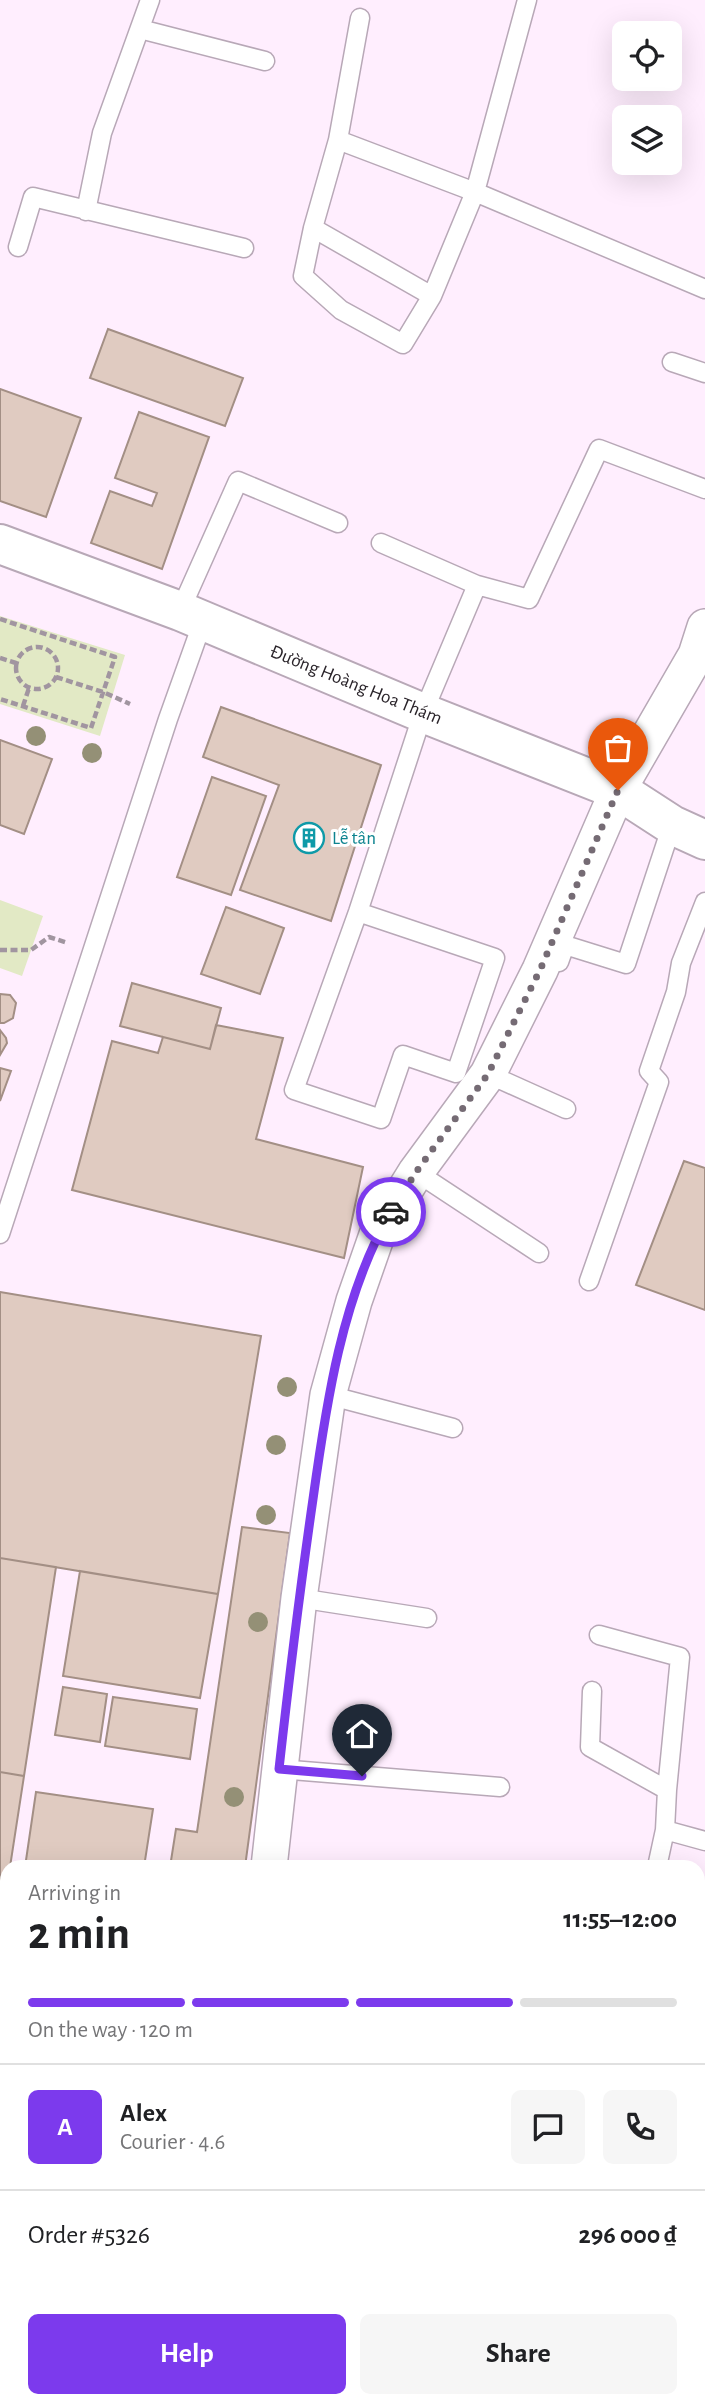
<!DOCTYPE html>
<meta charset="utf-8">
<style>
body{margin:0;font-family:"Alegreya Sans",sans-serif;background:#f6f6f6;color:#202124;height:100vh;display:flex;flex-direction:column;font-size:26px;white-space:nowrap}
*{box-sizing:border-box;margin:0}
p{font-size:23px;color:#757577}
.icon{flex:none;width:38px;height:38px;fill:none;stroke:currentColor;stroke-width:2;stroke-linecap:round;stroke-linejoin:round}
.map{position:relative;flex:1;overflow:hidden}
.sheet{position:absolute;left:0px;top:1860px;width:705px;height:548px;display:flex;flex-direction:column;background:#fff;border-radius:21px 21px 0 0;box-shadow:0 7px 28px #0002}
.sheet>*{flex:none}
.controls{position:absolute;left:612px;top:21px;display:grid;gap:14px}
.controls a{display:grid;place-items:center;width:70px;height:70px;border-radius:10px;background:#fff;box-shadow:0 7px 28px #0002;font-size:35px}
.pin{position:absolute;display:grid;place-items:center;width:60px;height:60px;color:#fff;margin:-72px -30px;border-radius:50% 50% 50% 0;rotate:-45deg;box-shadow:0 0 7px #0007}
.pin .icon{rotate:45deg}
.courier{position:absolute;display:grid;place-items:center;width:70px;height:70px;margin:-35px;border:5px solid #7c3aed;border-radius:50%;background:#fff;color:#222;box-shadow:0 2px 9px #0007}
.headline em{font-style:normal;font-weight:700}
.headline div{display:flex;flex-direction:column-reverse}
.headline{display:flex;align-items:center;justify-content:space-between;height:119px;padding:0 28px}
h1{font-size:46px;font-weight:700;line-height:52px}
.bar{display:grid;grid-template-columns:repeat(4,1fr);gap:10px 7px;align-content:center;height:84px;padding:0 28px}
.bar i{height:9px;border-radius:5px;background:#e0e0e0}
.bar .active{background:#7c3aed}
.bar p{grid-column:span 4}
.line{display:flex;align-items:center;gap:18px;padding:0 28px;border-top:2px solid #e0e0e0}
.line div{flex:1}
.round{display:grid;place-items:center;flex:none;width:74px;height:74px;border-radius:10px;background:#f6f6f6}
.primary-button{display:flex;gap:14px;margin-top:auto;padding:14px 28px}
.primary-button a{flex:1;height:80px;border-radius:10px;background:#7c3aed;color:#fff;font-size:28px;font-weight:700;line-height:80px;text-align:center}
.primary-button a+a{background:#f6f6f6;color:#202124}
.map>svg:first-child{display:block}
.green{fill:#e2e9c5}
.building{fill:#e0cbc1;stroke:#a38f85;stroke-width:2}
.lines{fill:none;stroke-linecap:round;stroke-linejoin:round}
.lane-casing{stroke:#b8a8b7;stroke-width:21}
.street-casing{stroke:#b8a8b7;stroke-width:38}
.secondary-casing{stroke:#b8a8b7;stroke-width:42}
.path{stroke:#a195a0;stroke-width:4.5;stroke-dasharray:7 3.5;stroke-linecap:butt}
.lane{stroke:#fff;stroke-width:18}
.street{stroke:#fff;stroke-width:35}
.secondary{stroke:#fff;stroke-width:38}
.tree{fill:#949076}
.done{stroke:#756b74;stroke-width:7;stroke-dasharray:0 12.6}
.route{stroke:#7c3aed;stroke-width:9}
.labels{text-anchor:middle;dominant-baseline:central;stroke-width:6;stroke-linejoin:round;paint-order:stroke}
.street-label{font-size:19px;fill:#2a242a;stroke:#fff}
.culture-label{font-size:19px;fill:#0d838f;stroke:#fff;text-anchor:start}
</style>
<div class="map">
<svg width="705" height="2407" viewBox="0 0 705 2407">
<rect width="100%" height="100%" fill="#ffeefe"/>
<path class="green" d="M 0,616 L 125,655 L 100,736 L 0,704 Z
M 0,900 L 43,916 L 22,976 L 0,968 Z"/>
<path class="building" d="M 108,329 L 243,378 L 225,426 L 90,378 Z
M 0,389 L 81,418 L 46,517 L 0,501 Z
M 139,412 L 209,437 L 162,569 L 91,543 L 110,491 L 152,506 L 157,493 L 115,478 Z
M 221,707 L 381,765 L 331,921 L 240,890 L 279,785 L 203,757 Z
M 0,740 L 52,759 L 24,834 L 0,825 Z
M 212,777 L 266,796 L 231,895 L 177,877 Z
M 226,907 L 284,928 L 260,994 L 201,974 Z
M 132,983 L 221,1008 L 210,1049 L 120,1026 Z
M 0,994 L 10,995 L 16,1003 L 13,1018 L 4,1023 L 0,1023 Z
M 216,1025 L 283,1038 L 256,1139 L 363,1167 L 344,1258 L 72,1190 L 112,1041 L 158,1053 L 163,1037 L 210,1049 Z
M 0,1030 L 6,1038 L 7,1043 L 0,1055 Z
M 0,1068 L 11,1071 L 0,1101 Z
M 684,1161 L 705,1168 L 705,1310 L 636,1285 Z
M 0,1292 L 261,1336 L 218,1594 L 0,1558 Z
M 242,1527 L 290,1533 L 245,1867 L 170,1867 L 176,1829 L 197,1832 Z
M 0,1558 L 56,1567 L 24,1776 L 0,1772 Z
M 80,1571 L 218,1594 L 200,1698 L 63,1676 Z
M 63,1687 L 107,1694 L 100,1742 L 55,1735 Z
M 113,1697 L 197,1709 L 190,1759 L 105,1746 Z
M 0,1772 L 24,1776 L 10,1867 L 7,1867 L 7,1888 L 0,1935 Z
M 36,1792 L 153,1809 L 144,1867 L 25,1867 Z
M 698,1913 L 705,1914 L 705,1959 L 698,1957 Z
M 0,1946 L 7,1947 L 7,2041 L 0,2040 Z"/>
<g class="lines">
<g class="lane-casing">
<path id="lane" d="M 360,18 L 338,140 L 313,228 L 303,276 L 341,310 L 403,344 L 432,296 L 475,192 L 527,0
M 140,29 L 265,61
M 338,140 L 475,192 L 705,289
M 86,211 L 102,133 L 150,0
M 313,228 L 432,296
M 18,247 L 33,197 L 244,248
M 672,362 L 705,373
M 381,543 L 477,585
M 180,611 L 238,481 L 338,523
M 358,912 L 495,958 L 456,1073 L 403,1055 L 381,1119 L 294,1090 L 358,912 L 423,713 L 477,585 L 529,599 L 599,449 L 705,489
M 559,962 L 565,945 L 626,964 L 672,825
M 488,1074 L 566,1109
M 416,1172 L 539,1253
M 0,1234 L 168,719 L 203,621
M 589,1281 L 659,1082 L 649,1071 L 676,992 L 681,963 L 705,902
M 328,1395 L 453,1428
M 299,1598 L 427,1618
M 599,1635 L 680,1657 L 667,1790
M 592,1691 L 590,1747 L 667,1790 L 665,1830 L 657,1867
M 279,1769 L 500,1787
M 665,1830 L 705,1841
M 0,2127 L 7,2127
M 698,2211 L 705,2213"/>
</g>
<g class="street-casing">
<path id="street" d="M 269,1867 L 299,1598 L 328,1395 L 354,1301 L 377,1235 L 416,1172 L 488,1074 L 540,970 L 618,790 L 696,655 L 705,627
M 0,2327 L 7,2328
M 421,2401 L 435,2407
M 201,2407 L 202,2401"/>
</g>
<g class="secondary-casing">
<path id="secondary" d="M 0,544 L 180,611 L 423,713 L 618,790 L 672,825 L 705,840"/>
</g>
<path class="path" d="M 0,619 L 115,657 L 91,728 L 0,699
M16 668a21 21 0 1 1 42 0a21 21 0 1 1-42 0Z
M 0,658 L 16,663
M 56,677 L 103,692 L 130,704
M 23,706 L 29,688
M 0,950 L 31,950 L 49,937 L 68,943"/>
<use href="#lane" class="lane"/>
<use href="#street" class="street"/>
<use href="#secondary" class="secondary"/>
</g>
<g class="tree">
<circle cx="36" cy="736" r="10"/>
<circle cx="92" cy="753" r="10"/>
<circle cx="287" cy="1387" r="10"/>
<circle cx="276" cy="1445" r="10"/>
<circle cx="266" cy="1515" r="10"/>
<circle cx="258" cy="1622" r="10"/>
<circle cx="234" cy="1797" r="10"/>
</g>
<g class="lines">
<path class="done" d="M 391,1212 L 416,1172 L 488,1074 L 540,970 L 618,790"/>
<path class="route" d="M 362,1776 L 279,1769 C 289,1679 300,1589 313,1499 C 326,1405 342,1295 391,1212"/>
</g>
<defs>
<g id="building-ring" transform="scale(1.575)"><circle r="9.5" fill="#fff" stroke="#0f9aa8" stroke-width="1.5"/><path d="M-4-6H4V6H1V3H-1V6H-4ZM-2.5-4.3h1.7v1.8h-1.7ZM.8-4.3h1.7v1.8H.8ZM-2.5-1h1.7V.8h-1.7ZM.8-1h1.7V.8H.8Z" fill="#0f9aa8"/></g>
</defs>
<g fill-rule="evenodd">
<use href="#building-ring" x="309" y="838"/>
</g>
<g class="labels">
<g class="street-label">
<text transform="translate(356 685) rotate(22)">Đường Hoàng Hoa Thám</text>
</g>
<g class="culture-label">
<text x="332" y="838">Lễ tân</text>
</g>
</g>
</svg>
<div class="controls">
<a><svg class="icon" aria-label="locate" viewBox="0 0 24 24"><circle cx="12" cy="12" r="6"/><path d="M12 2v4M12 18v4M2 12h4M18 12h4"/></svg></a>
<a><svg class="icon" aria-label="layers" viewBox="0 0 24 24"><path d="M12 4l9 5-9 5-9-5zM3 14l9 5 9-5"/></svg></a>
</div>
<div class="pin" style="left:618px;top:790px;background:#ea580c"><svg class="icon" aria-label="bag" viewBox="0 0 24 24"><path d="M5 8h14l-1 12H6zM9 8a3 3 0 0 1 6 0"/></svg></div>
<div class="pin" style="left:362px;top:1776px;background:#1f2937"><svg class="icon" aria-label="home" viewBox="0 0 24 24"><path d="M3 11l9-7 9 7M6 9v11h12V9"/></svg></div>
<div class="courier" style="left:391px;top:1212px"><svg class="icon" aria-label="car" viewBox="0 0 24 24"><path d="M5 17H2v-5l4-1 3-4h7l3 4 3 1v5h-3M9 17h6M6 11h13"/><circle cx="7" cy="17" r="2"/><circle cx="17" cy="17" r="2"/></svg></div>
<section class="sheet">
<div class="headline"><div><h1>2 min</h1><p>Arriving in</p></div><em>11:55–12:00</em></div>
<div class="bar"><i class="active"></i><i class="active"></i><i class="active"></i><i></i><p>On the way · 120 m</p></div>
<div class="line" style="height:126px"><b class="round" style="background:#7c3aed;color:#fff">A</b><div><b>Alex</b><p>Courier · 4.6</p></div><a class="round"><svg class="icon" aria-label="chat" viewBox="0 0 24 24"><path d="M4 5h16v11H9l-5 4z"/></svg></a><a class="round"><svg class="icon" aria-label="phone" viewBox="0 0 24 24"><path d="M5 4h4l2 5-3 2q2 4 5 5l2-3 5 2v4C11 20 4 13 5 4z"/></svg></a></div>
<div class="line" style="height:91px"><div>Order #5326</div><b>296 000 ₫</b></div>
<div class="primary-button"><a>Help</a><a>Share</a></div>
</section>
</div>
